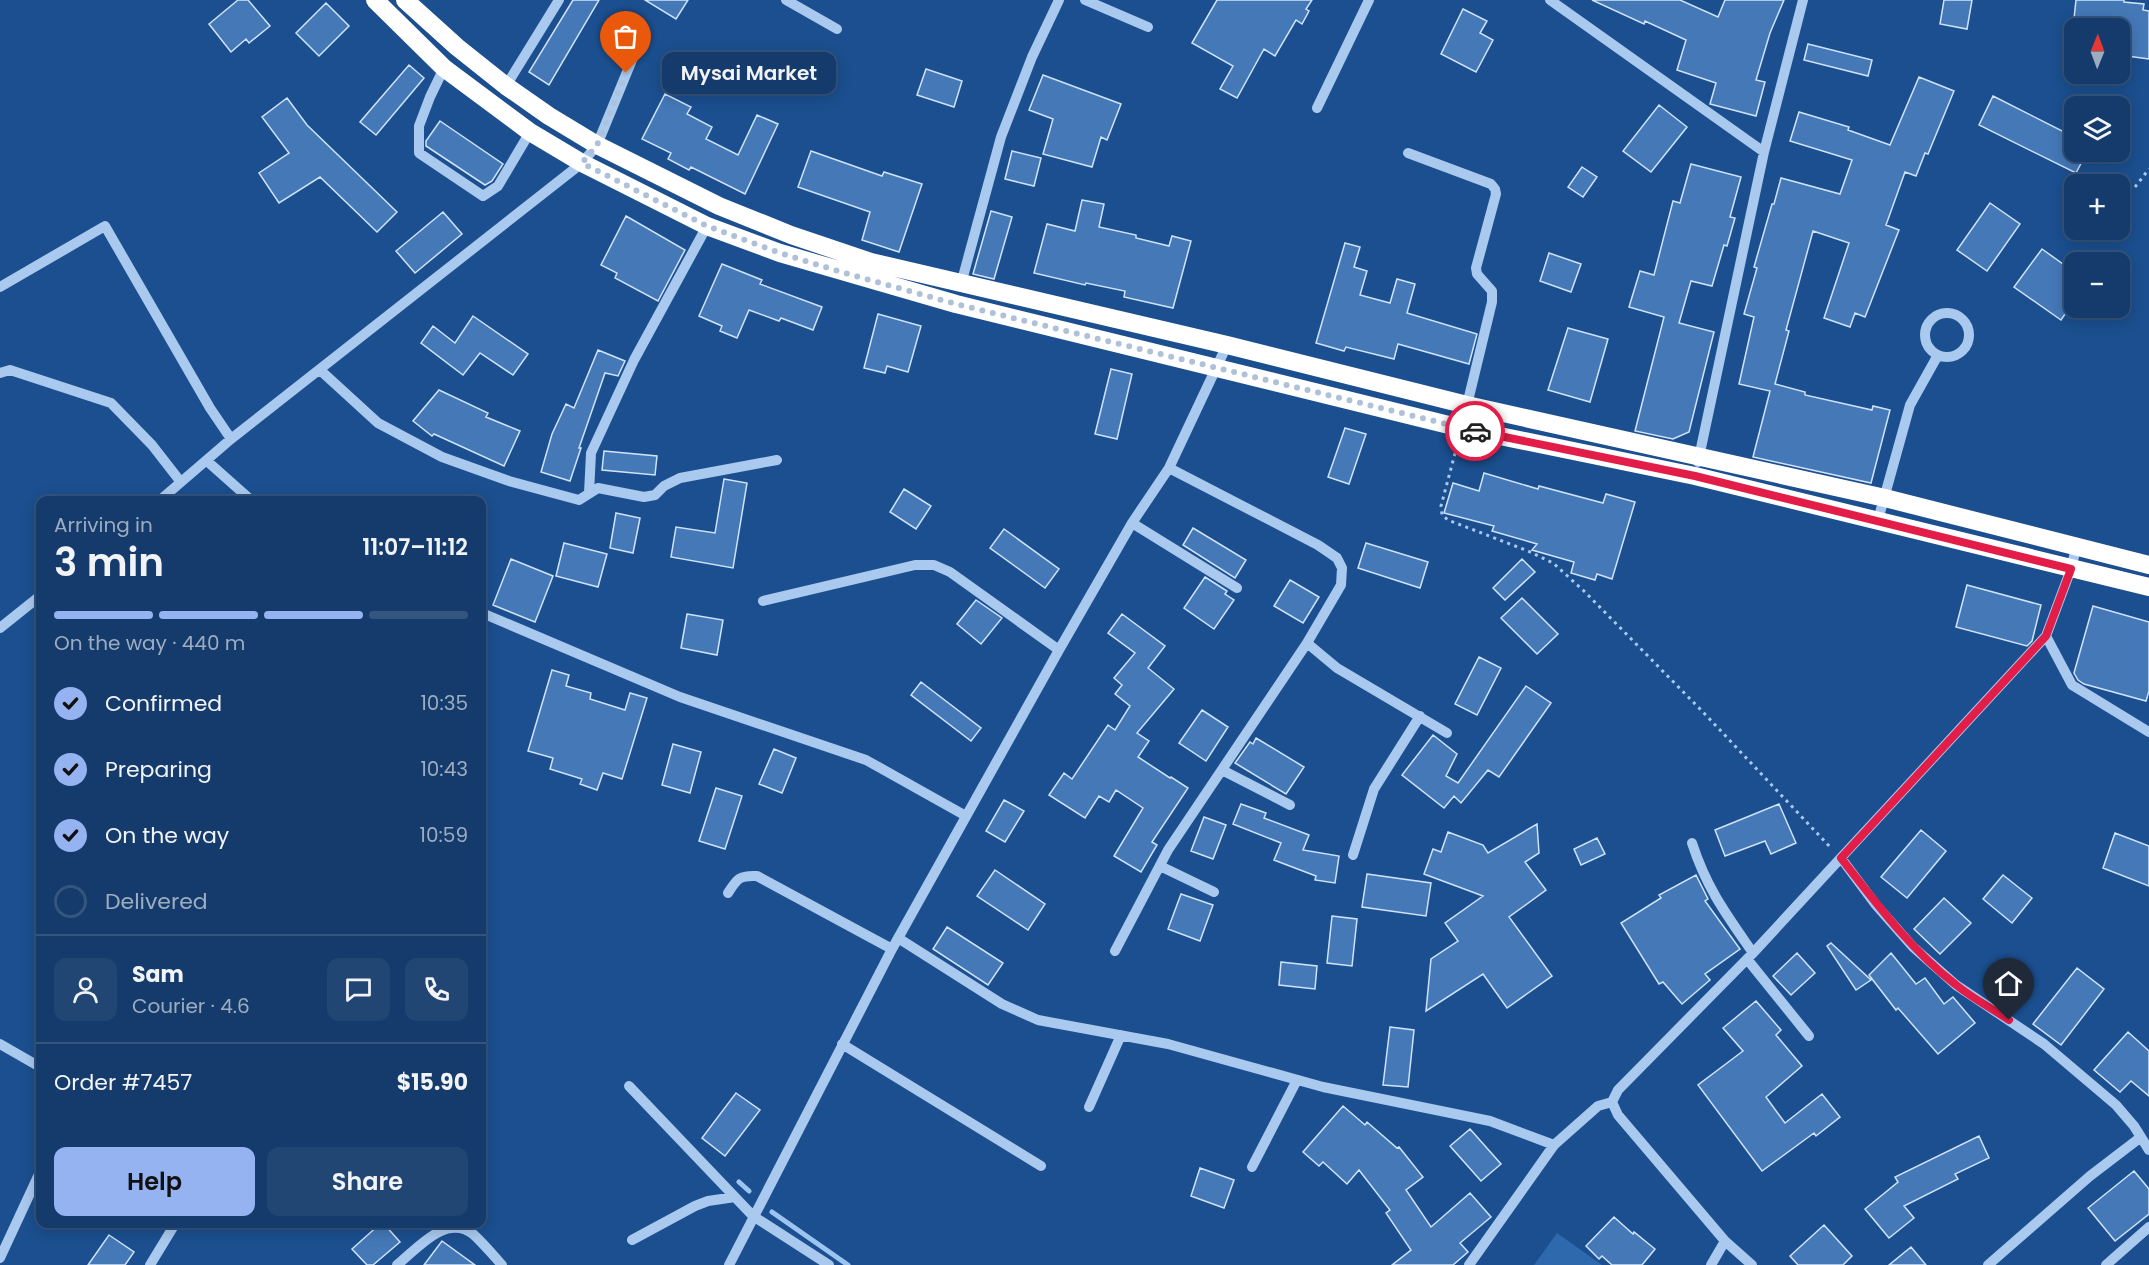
<!DOCTYPE html>
<meta charset="utf-8">
<style>
body{margin:0;font-family:Poppins,sans-serif;background:#214673;color:#f1f3f6;height:100vh;display:flex;flex-direction:column;font-size:22px;white-space:nowrap}
*{box-sizing:border-box;margin:0}
p{font-size:20px;color:#9dadc1}
.icon{flex:none;width:33px;height:33px;fill:none;stroke:currentColor;stroke-width:2;stroke-linecap:round;stroke-linejoin:round}
.map{position:relative;flex:1;overflow:hidden}
.panel{position:absolute;left:36px;top:496px;width:450px;height:732px;display:flex;flex-direction:column;background:#143b6b;border-radius:12px;box-shadow:0 3px 15px #0003,0 0 0 2px #33557e}
.panel>*{flex:none}
.needle{width:39px;rotate:1deg}
.buttons{position:absolute;left:2064px;top:18px;display:grid;gap:12px}
.buttons a{display:grid;place-items:center;width:66px;height:66px;border-radius:12px;background:#143b6b;box-shadow:0 3px 15px #0003,0 0 0 2px #33557e;font-size:30px}
.pin{position:absolute;display:grid;place-items:center;width:51px;height:51px;color:#fff;margin:-62px -26px;border-radius:50% 50% 50% 0;rotate:-45deg;box-shadow:0 0 6px #0007}
.pin .icon{rotate:45deg}
.courier{position:absolute;display:grid;place-items:center;width:60px;height:60px;margin:-30px;border:4px solid #e11d48;border-radius:50%;background:#fff;color:#222;box-shadow:0 2px 8px #0007}
.bubble{position:absolute;height:42px;border-radius:12px;background:#143b6b;box-shadow:0 3px 15px #0003,0 0 0 2px #33557e;font-size:20px;font-weight:600;line-height:42px;text-align:center}
.overview em{font-style:normal;font-weight:600}
.overview div{display:flex;flex-direction:column-reverse}
.overview{display:flex;align-items:center;justify-content:space-between;height:102px;padding:0 18px}
h1{font-size:39px;font-weight:600;line-height:45px}
.bar{display:grid;grid-template-columns:repeat(4,1fr);gap:9px 6px;align-content:center;height:72px;padding:0 18px}
.bar i{height:8px;border-radius:4px;background:#33557e}
.bar .selected{background:#95b2f1}
.bar p{grid-column:span 4}
.line{display:flex;align-items:center;gap:15px;padding:0 18px;border-top:2px solid #33557e}
.line div{flex:1}
.round{display:grid;place-items:center;flex:none;width:63px;height:63px;border-radius:12px;background:#214673}
ol{padding:0 18px;list-style:none}
li{display:flex;align-items:center;gap:18px;height:66px}
li p{margin-inline-start:auto}
li .icon{padding:6px;border-radius:50%;background:#95b2f1;color:#111;stroke-width:4}
li:last-child{color:#9dadc1}
li i{width:33px;height:33px;border:3px solid #33557e;border-radius:50%}
.primary-button{display:flex;gap:12px;margin-top:auto;padding:12px 18px}
.primary-button a{flex:1;height:69px;border-radius:12px;background:#95b2f1;color:#111;font-size:24px;font-weight:600;line-height:69px;text-align:center}
.primary-button a+a{background:#214673;color:#f1f3f6}
.map>svg:first-child{display:block}
.green{fill:#2e69ad}
.lines{fill:none;stroke-linecap:round;stroke-linejoin:round}
.stream{stroke:#9cc4f0;stroke-width:5}
.building{fill:#4478b7;stroke:#cfe3fa;stroke-width:1.5}
.path{stroke:#a9c9ee;stroke-width:3;stroke-dasharray:3 4.5;stroke-linecap:butt}
.minor{stroke:#a9c9ee;stroke-width:10}
.highway{stroke:#fff;stroke-width:18}
.done{stroke:#afc1d8;stroke-width:6;stroke-dasharray:0 10.8}
.route{stroke:#e11d48;stroke-width:8}
</style>
<div class="map">
<svg width="2149" height="1265" viewBox="0 0 2149 1265">
<rect width="100%" height="100%" fill="#1b4f8f"/>
<path class="green" d="M 1557,1233 L 1602,1265 L 1534,1265 Z"/>
<g class="lines">
<path class="stream" d="M 739,1182 L 749,1191
M 772,1212 L 848,1265"/>
</g>
<path class="building" d="M 238,0 L 248,0 L 270,26 L 249,43 L 246,39 L 231,52 L 209,24 Z
M 573,0 L 599,0 L 549,85 L 529,72 Z
M 645,0 L 688,0 L 676,19 Z
M 1217,0 L 1312,0 L 1306,9 L 1309,11 L 1302,24 L 1296,20 L 1275,56 L 1264,49 L 1237,98 L 1220,89 L 1233,66 L 1192,43 Z
M 1592,0 L 1680,0 L 1718,17 L 1725,0 L 1784,0 L 1770,33 L 1756,80 L 1765,82 L 1756,116 L 1710,104 L 1716,83 L 1677,70 L 1686,40 L 1645,21 L 1644,24 Z
M 1944,0 L 1972,0 L 1967,29 L 1940,24 Z
M 2076,0 L 2124,0 L 2124,2 L 2144,4 L 2143,10 L 2149,11 L 2149,59 L 2120,55 L 2120,28 L 2073,28 Z
M 326,3 L 349,26 L 319,56 L 296,33 Z
M 1463,9 L 1487,21 L 1480,33 L 1493,40 L 1476,72 L 1441,54 Z
M 1808,44 L 1872,60 L 1868,76 L 1804,60 Z
M 409,65 L 424,78 L 376,135 L 360,122 Z
M 926,69 L 962,81 L 954,107 L 917,95 Z
M 1043,75 L 1121,104 L 1107,140 L 1101,137 L 1092,167 L 1043,154 L 1053,119 L 1029,110 Z
M 1919,77 L 1954,91 L 1928,154 L 1925,153 L 1916,176 L 1905,172 L 1886,225 L 1899,230 L 1865,317 L 1855,313 L 1850,327 L 1824,318 L 1849,243 L 1813,231 L 1786,330 L 1789,331 L 1775,384 L 1805,392 L 1805,395 L 1872,410 L 1873,406 L 1890,410 L 1871,483 L 1753,457 L 1770,391 L 1739,384 L 1754,317 L 1744,314 L 1757,268 L 1754,267 L 1772,204 L 1774,204 L 1781,178 L 1840,194 L 1852,160 L 1790,141 L 1799,112 L 1849,127 L 1848,130 L 1890,145 Z
M 665,94 L 691,107 L 687,114 L 712,127 L 706,139 L 738,155 L 757,115 L 778,124 L 745,194 L 691,167 L 689,170 L 668,159 L 671,153 L 642,139 Z
M 1993,96 L 2074,137 L 2074,152 L 2087,152 L 2076,173 L 1979,125 Z
M 287,98 L 307,125 L 397,212 L 377,232 L 320,177 L 279,203 L 259,173 L 289,153 L 262,117 Z
M 1659,105 L 1687,127 L 1651,172 L 1623,151 Z
M 440,121 L 503,164 L 492,181 L 485,185 L 426,146 L 426,141 Z
M 811,151 L 882,176 L 884,172 L 922,184 L 899,252 L 862,240 L 870,212 L 798,187 Z
M 1012,151 L 1041,158 L 1034,186 L 1005,179 Z
M 1691,164 L 1741,177 L 1730,217 L 1735,218 L 1727,246 L 1724,245 L 1712,286 L 1691,281 L 1679,323 L 1714,332 L 1689,432 L 1673,439 L 1635,431 L 1664,317 L 1629,307 L 1640,271 L 1654,275 L 1673,201 L 1680,203 Z
M 1582,167 L 1597,177 L 1583,197 L 1568,187 Z
M 1082,200 L 1104,204 L 1099,227 L 1136,235 L 1136,238 L 1169,246 L 1172,236 L 1191,241 L 1173,308 L 1124,297 L 1125,291 L 1086,283 L 1085,285 L 1034,273 L 1047,224 L 1075,231 Z
M 1990,203 L 2020,224 L 1987,271 L 1957,250 Z
M 991,211 L 1012,217 L 994,279 L 973,274 Z
M 443,212 L 462,234 L 415,273 L 396,251 Z
M 626,216 L 685,250 L 658,301 L 615,278 L 617,273 L 601,265 Z
M 1345,243 L 1360,247 L 1354,267 L 1367,271 L 1360,295 L 1390,303 L 1397,279 L 1415,284 L 1407,313 L 1477,334 L 1469,364 L 1398,344 L 1394,359 L 1346,347 L 1344,351 L 1316,343 Z
M 2042,249 L 2074,272 L 2074,301 L 2061,320 L 2014,287 Z
M 1549,253 L 1581,264 L 1571,292 L 1540,281 Z
M 722,264 L 762,280 L 760,284 L 822,307 L 813,330 L 781,318 L 779,321 L 749,310 L 737,338 L 720,331 L 722,326 L 699,316 Z
M 878,314 L 921,326 L 908,372 L 887,366 L 885,373 L 864,368 Z
M 473,316 L 528,354 L 513,375 L 480,353 L 463,375 L 421,343 L 433,326 L 455,343 Z
M 1568,328 L 1608,339 L 1590,402 L 1548,390 Z
M 598,350 L 625,361 L 618,376 L 605,373 L 579,448 L 581,448 L 570,481 L 541,472 L 552,434 L 566,404 L 574,408 Z
M 1111,369 L 1132,374 L 1117,439 L 1095,434 Z
M 439,390 L 488,413 L 486,417 L 520,431 L 504,466 L 434,434 L 432,436 L 413,421 Z
M 1345,428 L 1366,434 L 1349,484 L 1328,477 Z
M 604,451 L 657,456 L 655,475 L 602,470 Z
M 1484,473 L 1538,489 L 1539,486 L 1603,503 L 1606,494 L 1635,502 L 1612,579 L 1597,574 L 1595,580 L 1571,573 L 1574,562 L 1532,550 L 1537,544 L 1492,531 L 1494,526 L 1444,513 L 1453,483 L 1479,491 Z
M 724,479 L 747,483 L 733,568 L 671,557 L 676,527 L 715,533 Z
M 904,489 L 931,506 L 916,529 L 890,512 Z
M 616,513 L 640,518 L 633,553 L 610,548 Z
M 1193,528 L 1246,560 L 1235,578 L 1183,545 Z
M 1004,529 L 1059,569 L 1045,588 L 990,548 Z
M 564,543 L 607,554 L 598,587 L 556,576 Z
M 1366,543 L 1428,562 L 1420,588 L 1358,568 Z
M 511,559 L 553,576 L 535,622 L 493,605 Z
M 1522,559 L 1535,572 L 1505,600 L 1493,588 Z
M 1205,577 L 1227,591 L 1225,594 L 1234,600 L 1214,629 L 1184,608 Z
M 1290,580 L 1319,597 L 1303,623 L 1274,606 Z
M 1967,585 L 2041,605 L 2032,641 L 2027,646 L 1956,627 Z
M 1522,598 L 1558,634 L 1537,654 L 1501,618 Z
M 976,600 L 1002,618 L 981,644 L 957,624 Z
M 2093,606 L 2149,622 L 2149,691 L 2146,701 L 2084,684 L 2078,680 L 2074,673 Z
M 687,614 L 723,620 L 717,655 L 681,648 Z
M 1122,614 L 1165,646 L 1148,668 L 1174,689 L 1137,733 L 1149,741 L 1138,757 L 1170,778 L 1171,777 L 1188,788 L 1152,842 L 1157,845 L 1141,872 L 1114,856 L 1143,808 L 1116,790 L 1109,802 L 1099,796 L 1085,818 L 1049,795 L 1064,773 L 1072,779 L 1108,725 L 1115,730 L 1130,706 L 1115,694 L 1122,685 L 1114,678 L 1135,653 L 1108,633 Z
M 1479,657 L 1501,668 L 1477,715 L 1455,704 Z
M 552,670 L 569,675 L 566,686 L 591,693 L 590,699 L 625,710 L 630,693 L 647,698 L 622,779 L 603,773 L 597,790 L 580,784 L 582,779 L 550,769 L 553,758 L 528,751 Z
M 921,682 L 981,728 L 971,741 L 911,695 Z
M 1526,686 L 1551,703 L 1499,777 L 1488,770 L 1461,803 L 1454,796 L 1444,808 L 1402,775 L 1433,735 L 1457,754 L 1446,776 L 1458,783 Z
M 1202,710 L 1228,727 L 1206,761 L 1179,743 Z
M 1256,738 L 1304,767 L 1286,794 L 1235,763 L 1250,742 L 1253,744 Z
M 673,744 L 701,752 L 690,793 L 662,785 Z
M 774,749 L 796,758 L 782,793 L 759,784 Z
M 716,788 L 742,796 L 725,849 L 699,841 Z
M 1004,800 L 1024,811 L 1005,842 L 986,831 Z
M 1241,804 L 1266,813 L 1264,818 L 1309,835 L 1303,850 L 1339,856 L 1335,883 L 1315,880 L 1316,876 L 1274,860 L 1281,843 L 1233,824 Z
M 1779,804 L 1796,843 L 1771,854 L 1765,841 L 1725,856 L 1715,830 Z
M 1204,817 L 1226,825 L 1213,859 L 1191,851 Z
M 1537,824 L 1539,853 L 1525,862 L 1546,890 L 1509,917 L 1552,976 L 1507,1008 L 1483,974 L 1426,1011 L 1431,959 L 1458,941 L 1445,923 L 1483,896 L 1424,874 L 1433,849 L 1441,852 L 1448,832 L 1483,845 L 1488,853 Z
M 1921,830 L 1946,851 L 1907,898 L 1881,877 Z
M 2115,833 L 2149,846 L 2149,886 L 2103,868 Z
M 1597,838 L 1605,854 L 1581,865 L 1574,849 Z
M 995,870 L 1045,904 L 1028,930 L 977,896 Z
M 1367,874 L 1431,883 L 1426,916 L 1362,907 Z
M 1696,875 L 1708,899 L 1705,901 L 1740,949 L 1705,974 L 1710,980 L 1682,1004 L 1663,982 L 1659,984 L 1621,923 L 1661,898 L 1659,895 Z
M 2003,875 L 2032,898 L 2012,923 L 1983,899 Z
M 1181,894 L 1213,905 L 1200,941 L 1168,929 Z
M 1944,898 L 1971,923 L 1940,954 L 1914,929 Z
M 1332,916 L 1357,919 L 1352,966 L 1327,963 Z
M 947,927 L 1003,963 L 988,985 L 933,949 Z
M 1831,943 L 1871,980 L 1856,990 L 1827,946 Z
M 1797,953 L 1815,973 L 1791,995 L 1773,976 Z
M 1891,953 L 1916,984 L 1925,978 L 1944,1004 L 1953,997 L 1975,1023 L 1938,1054 L 1898,1008 L 1896,1010 L 1869,975 Z
M 1281,962 L 1317,966 L 1315,989 L 1279,985 Z
M 2077,968 L 2104,989 L 2061,1045 L 2033,1024 Z
M 1756,1001 L 1781,1030 L 1776,1035 L 1802,1066 L 1766,1097 L 1785,1123 L 1822,1094 L 1840,1117 L 1816,1136 L 1814,1133 L 1762,1171 L 1698,1085 L 1743,1051 L 1723,1028 Z
M 1390,1027 L 1414,1030 L 1408,1087 L 1383,1085 Z
M 2128,1032 L 2149,1051 L 2149,1096 L 2131,1081 L 2120,1092 L 2094,1070 Z
M 736,1093 L 760,1110 L 725,1156 L 702,1138 Z
M 1343,1106 L 1365,1125 L 1367,1122 L 1397,1148 L 1399,1147 L 1423,1177 L 1406,1190 L 1431,1227 L 1470,1193 L 1491,1217 L 1460,1243 L 1468,1252 L 1453,1265 L 1392,1265 L 1411,1250 L 1386,1213 L 1390,1210 L 1359,1170 L 1347,1184 L 1323,1162 L 1319,1166 L 1303,1152 Z
M 1470,1129 L 1501,1164 L 1481,1181 L 1450,1146 Z
M 1979,1136 L 1989,1158 L 1955,1174 L 1958,1179 L 1904,1206 L 1914,1218 L 1889,1238 L 1865,1209 L 1898,1182 L 1895,1177 Z
M 1200,1168 L 1234,1180 L 1224,1208 L 1191,1196 Z
M 2134,1171 L 2149,1189 L 2149,1214 L 2115,1241 L 2088,1208 Z
M 1614,1217 L 1633,1234 L 1634,1232 L 1655,1249 L 1642,1265 L 1612,1265 L 1602,1256 L 1599,1259 L 1586,1246 Z
M 380,1224 L 384,1224 L 400,1242 L 373,1265 L 367,1265 L 352,1249 Z
M 1824,1225 L 1852,1256 L 1843,1265 L 1798,1265 L 1790,1256 Z
M 109,1235 L 134,1252 L 125,1265 L 88,1265 Z
M 442,1241 L 475,1265 L 424,1265 Z
M 1911,1247 L 1926,1265 L 1889,1265 Z"/>
<g class="lines">
<path class="path" d="M 2135,187 L 2149,169
M 1457,446 L 1441,506 L 1442,515 L 1448,520 L 1528,551 L 1553,563 L 1584,591 L 1703,712 L 1831,848"/>
<path class="minor" d="M 786,0 L 837,29
M 1085,0 L 1148,27
M 1550,0 L 1764,152
M 444,68 L 430,97 L 419,126 L 419,153 L 483,196 L 498,186 L 530,132
M 506,86 L 559,0
M 1317,108 L 1369,0
M 1408,153 L 1491,184 L 1495,189 L 1496,194 L 1476,268 L 1477,274 L 1492,291 L 1492,302 L 1467,405
M 961,284 L 1001,137 L 1032,57 L 1059,0
M 0,287 L 105,226 L 210,408 L 231,439
M1925 335a22 22 0 1 1 44 0a22 22 0 1 1-44 0Z
M 320,370 L 378,423 L 442,457 L 509,481 L 579,500 L 598,488 L 644,497 L 655,495 L 664,486 L 680,478 L 777,460
M 0,373 L 10,370 L 111,403 L 152,445 L 180,481
M 207,461 L 252,501
M 1698,462 L 1764,152 L 1803,0
M 589,493 L 591,453 L 634,360 L 707,226
M 159,501 L 231,439 L 582,163 L 597,145 L 634,55
M 1878,520 L 1910,405 L 1938,355
M 1132,523 L 1237,588
M 763,601 L 915,565 L 934,565 L 950,572 L 1059,650
M 482,613 L 680,697 L 866,760 L 966,816
M 0,628 L 40,596
M 2046,636 L 2072,685 L 2149,732
M 1307,643 L 1337,668 L 1447,733
M 1222,770 L 1290,805
M 1692,843 C 1707,889 1726,914 1753,953
M 1353,855 L 1374,789 L 1420,716
M 1841,858 L 1876,905 L 1913,947 L 1956,985 L 2044,1044 L 2116,1105 L 2134,1126 L 2149,1150
M 1160,866 L 1214,892
M 728,893 C 737,879 739,875 757,876 L 892,949
M 898,938 L 1002,1004 L 1038,1020 L 1168,1044 L 1323,1087 L 1490,1121 L 1554,1145
M 1115,951 L 1168,850 L 1307,643 L 1341,585 L 1342,568 L 1337,558 L 1318,545 L 1169,468
M 1747,959 L 1809,1036
M 0,1044 L 40,1067
M 842,1044 L 1041,1166
M 629,1086 L 753,1216 L 829,1265
M 1612,1102 L 1618,1115 L 1725,1241 L 1752,1265
M 1089,1107 L 1121,1035
M 1252,1167 L 1297,1080
M 632,1240 L 695,1206 L 708,1201 L 735,1197
M 0,1258 L 40,1172
M 150,1265 L 175,1224
M 397,1265 C 417,1249 446,1213 473,1234 C 483,1243 493,1255 502,1265
M 729,1265 L 892,949 L 1059,650 L 1132,523 L 1169,468 L 1227,345
M 1469,1265 L 1554,1145 L 1598,1106 L 1612,1102 L 1618,1090 L 1753,953 L 2046,636 L 2071,569 L 2076,548
M 1711,1265 L 1725,1241
M 1988,1265 L 2090,1176 L 2141,1137
M 2106,1265 L 2149,1227"/>
<path class="highway" d="M 375,0 L 444,68 L 530,132 L 582,163 L 707,226 L 780,253 L 956,304 L 1461,428 L 1695,476 L 2149,587
M 405,0 L 457,47 L 506,86 L 549,116 L 597,145 L 719,206 L 791,235 L 871,262 L 1227,345 L 1467,405 L 1885,498 L 2149,565"/>
</g>
<g class="lines">
<path class="done" d="M 626,73 L 597,145 L 582,163 L 707,226 L 780,253 L 841,272 L 956,304 L 1475,431"/>
<path class="route" d="M 1475,431 L 1695,476 L 2071,569 L 2046,636 L 1841,858 C 1876,903 1910,949 1955,984 C 1972,998 1991,1008 2009,1020"/>
</g>
</svg>
<div class="buttons">
<a><svg class="needle" viewBox="-14 -14 28 28"><path d="M0-13l5 13h-10z" fill="#e53935"/><path d="M0 13l5-13h-10z" fill="#9dadc1"/></svg></a>
<a><svg class="icon" aria-label="layers" viewBox="0 0 24 24"><path d="M12 4l9 5-9 5-9-5zM3 14l9 5 9-5"/></svg></a>
<a>+</a>
<a>−</a>
</div>
<div class="pin" style="left:626px;top:73px;background:#ea580c"><svg class="icon" aria-label="bag" viewBox="0 0 24 24"><path d="M5 8h14l-1 12H6zM9 8a3 3 0 0 1 6 0"/></svg></div>
<div class="pin" style="left:2009px;top:1020px;background:#1f2937"><svg class="icon" aria-label="home" viewBox="0 0 24 24"><path d="M3 11l9-7 9 7M6 9v11h12V9"/></svg></div>
<div class="courier" style="left:1475px;top:431px"><svg class="icon" aria-label="car" viewBox="0 0 24 24"><path d="M5 17H2v-5l4-1 3-4h7l3 4 3 1v5h-3M9 17h6M6 11h13"/><circle cx="7" cy="17" r="2"/><circle cx="17" cy="17" r="2"/></svg></div>
<div class="bubble" style="left:662px;top:52px;width:174px">Mysai Market</div>
<section class="panel">
<div class="overview"><div><h1>3 min</h1><p>Arriving in</p></div><em>11:07–11:12</em></div>
<div class="bar"><i class="selected"></i><i class="selected"></i><i class="selected"></i><i></i><p>On the way · 440 m</p></div>
<ol>
<li><svg class="icon" aria-label="check" viewBox="0 0 24 24"><path d="M5 12l5 5 9-10"/></svg>Confirmed<p>10:35</p></li>
<li><svg class="icon" aria-label="check" viewBox="0 0 24 24"><path d="M5 12l5 5 9-10"/></svg>Preparing<p>10:43</p></li>
<li><svg class="icon" aria-label="check" viewBox="0 0 24 24"><path d="M5 12l5 5 9-10"/></svg>On the way<p>10:59</p></li>
<li><i></i>Delivered</li>
</ol>
<div class="line" style="height:108px"><a class="round"><svg class="icon" aria-label="person" viewBox="0 0 24 24"><circle cx="12" cy="8" r="4"/><path d="M4 21q1-7 8-7t8 7"/></svg></a><div><b>Sam</b><p>Courier · 4.6</p></div><a class="round"><svg class="icon" aria-label="chat" viewBox="0 0 24 24"><path d="M4 5h16v11H9l-5 4z"/></svg></a><a class="round"><svg class="icon" aria-label="phone" viewBox="0 0 24 24"><path d="M5 4h4l2 5-3 2q2 4 5 5l2-3 5 2v4C11 20 4 13 5 4z"/></svg></a></div>
<div class="line" style="height:78px"><div>Order #7457</div><b>$15.90</b></div>
<div class="primary-button"><a>Help</a><a>Share</a></div>
</section>
</div>
